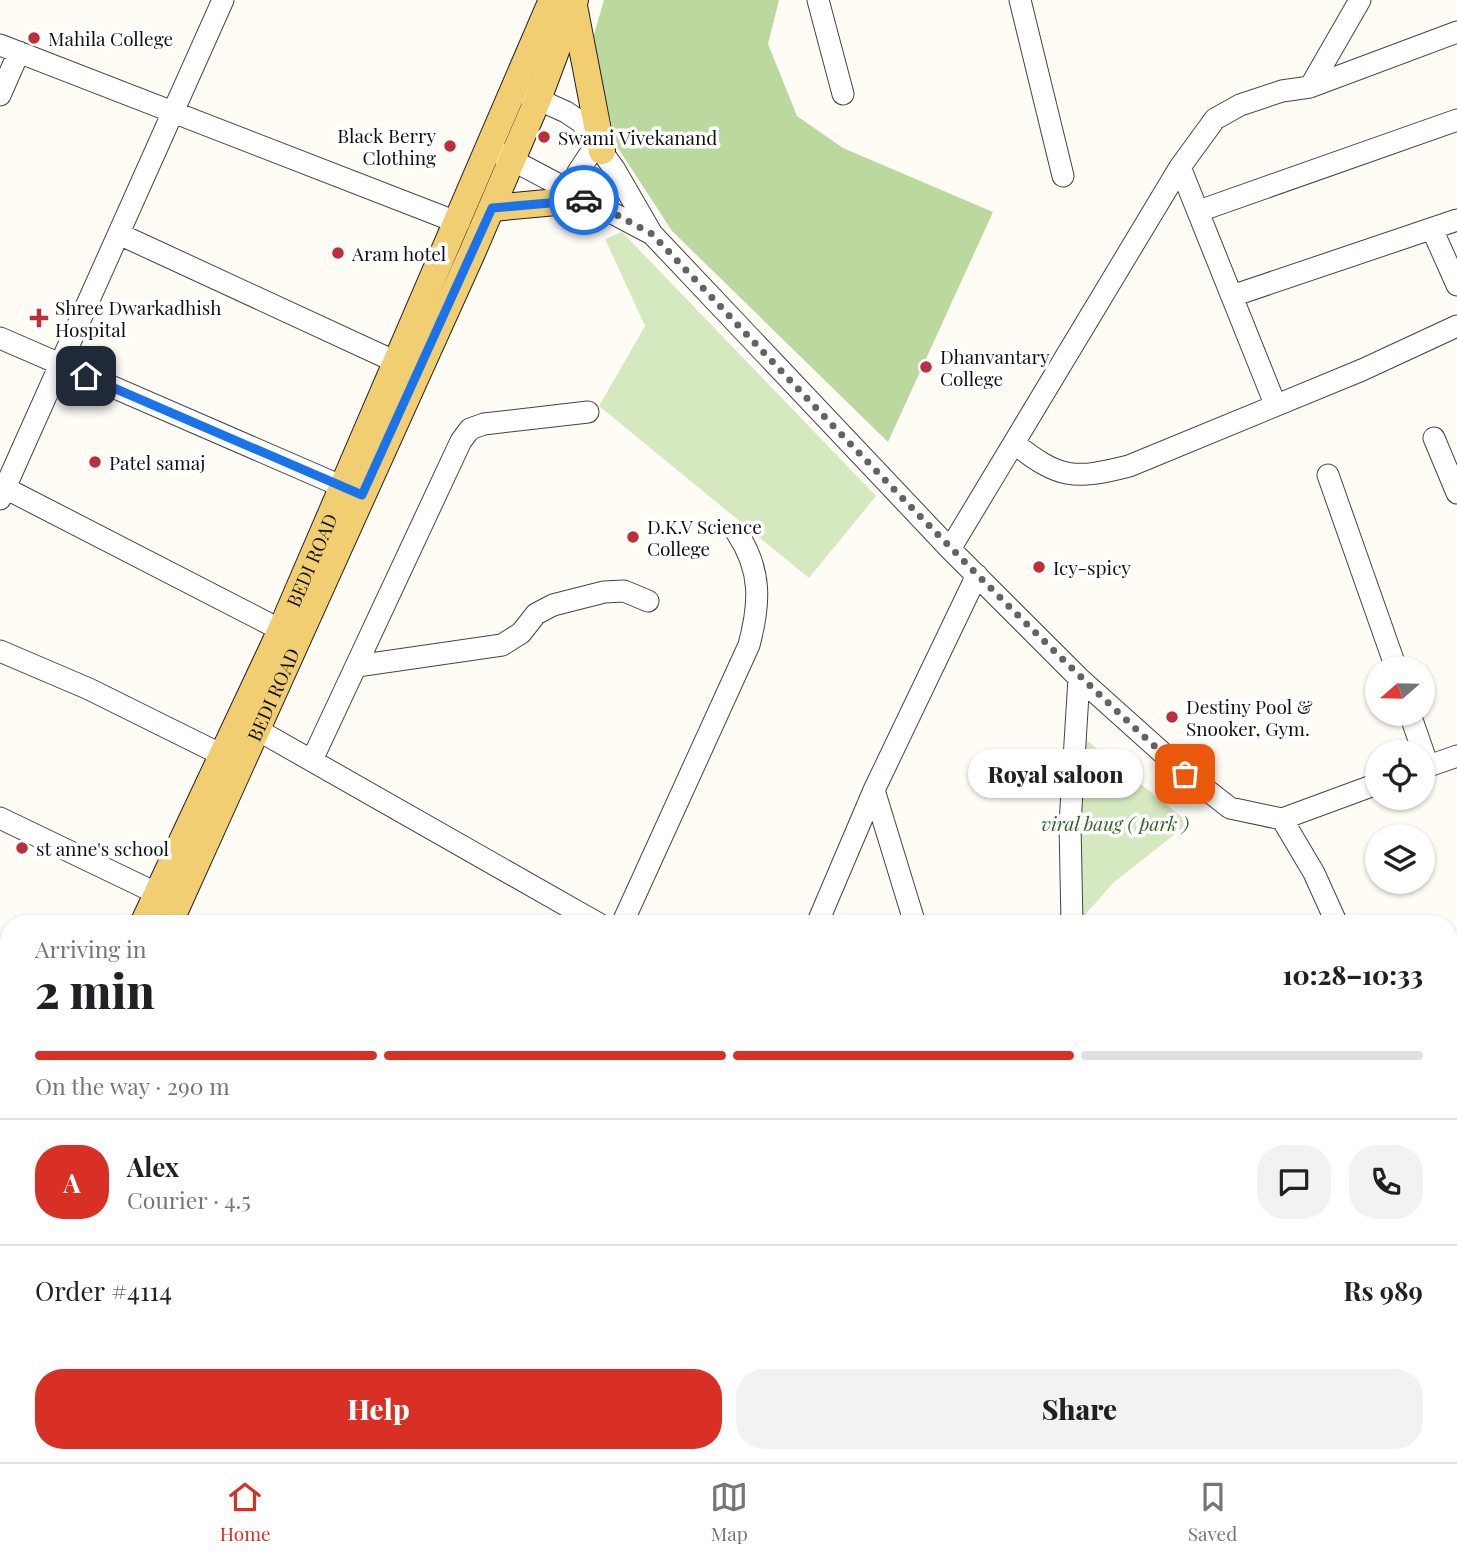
<!DOCTYPE html>
<meta charset="utf-8">
<style>
body{margin:0;font-family:"Playfair Display",serif;background:#f2f2f2;color:#202124;height:100vh;display:flex;flex-direction:column;font-size:26px;white-space:nowrap}
*{box-sizing:border-box;margin:0}
p{font-size:23px;color:#757577}
.icon{flex:none;width:38px;height:38px;fill:none;stroke:currentColor;stroke-width:2;stroke-linecap:round;stroke-linejoin:round}
.map{position:relative;flex:1;overflow:hidden}
.sheet{position:absolute;left:0px;top:915px;width:1458px;height:548px;display:flex;flex-direction:column;background:#fff;border-radius:28px 28px 0 0;box-shadow:0 2px 5px #0004}
.sheet>*{flex:none}
.needle{width:46px;rotate:250deg}
.buttons{position:absolute;left:1365px;top:656px;display:grid;gap:14px}
.buttons a{display:grid;place-items:center;width:70px;height:70px;border-radius:50%;background:#fff;box-shadow:0 2px 5px #0004;font-size:35px}
.pin{position:absolute;display:grid;place-items:center;width:60px;height:60px;color:#fff;margin:-30px;border-radius:14px;box-shadow:0 4px 10px #0006}
.courier{position:absolute;display:grid;place-items:center;width:70px;height:70px;margin:-35px;border:5px solid #1a73e8;border-radius:50%;background:#fff;color:#222;box-shadow:0 2px 9px #0007}
.bubble{position:absolute;height:49px;border-radius:24px;background:#fff;box-shadow:0 2px 5px #0004;font-size:23px;font-weight:800;line-height:49px;text-align:center}
.headline em{font-style:normal;font-weight:800}
.headline div{display:flex;flex-direction:column-reverse}
.headline{display:flex;align-items:center;justify-content:space-between;height:119px;padding:0 35px}
h1{font-size:46px;font-weight:800;line-height:52px}
.bar{display:grid;grid-template-columns:repeat(4,1fr);gap:10px 7px;align-content:center;height:84px;padding:0 35px}
.bar i{height:9px;border-radius:5px;background:#e0e0e0}
.bar .on{background:#d93025}
.bar p{grid-column:span 4}
.line{display:flex;align-items:center;gap:18px;padding:0 35px;border-top:2px solid #e0e0e0}
.line div{flex:1}
.round{display:grid;place-items:center;flex:none;width:74px;height:74px;border-radius:28px;background:#f2f2f2}
.button{display:flex;gap:14px;margin-top:auto;padding:14px 35px}
.button a{flex:1;height:80px;border-radius:28px;background:#d93025;color:#fff;font-size:28px;font-weight:800;line-height:80px;text-align:center}
.button a+a{background:#f2f2f2;color:#202124}
.tabs{display:flex;justify-content:space-around;align-items:center;height:98px;border-top:2px solid #e0e0e0;background:#fff;font-size:19px;color:#757577}
.tabs a{display:grid;justify-items:center;gap:4px}
.tabs .on{color:#d93025}
.map>svg:first-child{display:block}
.green{fill:#d6e8bf}
.forest{fill:#bbd89f}
.lines{fill:none;stroke-linecap:round;stroke-linejoin:round}
.minor-casing{stroke:#444;stroke-width:23}
.major-casing{stroke:#222;stroke-width:28}
.minor{stroke:#fff;stroke-width:21}
.major{stroke:#f1ce72;stroke-width:26}
.done{stroke:#646361;stroke-width:7;stroke-dasharray:0 12.6}
.route{stroke:#1a73e8;stroke-width:9}
.poi-dot{fill:#bb2e3a;stroke:#fff;stroke-width:2.5}
.labels{text-anchor:middle;dominant-baseline:central;stroke-width:7;stroke-linejoin:round;paint-order:stroke}
.poi-label{font-size:19px;fill:#111;stroke:#fff;text-anchor:start}
.street-label{font-size:19px;fill:#111;stroke:#fff}
.park-label{font-size:19px;font-style:italic;fill:#336623;stroke:#fff}
</style>
<div class="map">
<svg width="1457" height="1462" viewBox="0 0 1457 1462">
<rect width="100%" height="100%" fill="#fefcf5"/>
<path class="green" d="M 622,232 L 876,496 L 809,578 L 599,406 L 645,326 L 605,239 Z
M 1085,739 L 1189,823 L 1113,883 L 1077,924 L 1070,824 Z
M 994,1454 L 1209,1454 L 1211,1462 L 997,1462 Z"/>
<path class="forest" d="M 604,0 L 779,0 L 768,44 L 797,116 L 843,148 L 993,212 L 888,442 L 672,231 L 616,145 L 593,38 Z"/>
<g class="lines">
<g class="minor-casing">
<path id="minor" d="M 818,0 L 843,94
M 1020,0 L 1063,176
M 0,45 L 459,223
M 1310,87 L 1360,0
M 524,93 L 566,112 L 581,122 L 615,170 L 652,234 L 950,549 L 1079,678 L 1185,773 L 1230,808 L 1282,819 L 1377,784
M 0,95 L 19,52
M 499,153 L 650,233
M 1180,167 L 1275,404
M 572,190 L 578,172 L 597,143
M 1199,211 L 1457,120
M 1432,229 L 1457,285
M 119,234 L 396,362
M 1232,296 L 1457,220
M 0,338 L 357,493
M 1434,438 L 1457,493
M 1014,443 C 1059,479 1074,480 1129,466 L 1362,370 L 1457,326
M 1328,475 L 1396,668
M 5,488 L 281,630
M 0,499 L 223,0
M 950,549 L 1180,167 L 1215,119 L 1240,105 L 1282,91 L 1310,87 L 1457,32
M 0,651 L 89,689 L 220,754
M 357,666 L 502,645 L 521,633 L 536,614 L 553,605 L 604,592 L 624,591 L 648,601
M 1410,714 L 1428,766
M 256,729 L 599,924
M 312,760 L 461,441 L 470,429 L 484,424 L 588,412
M 1423,768 L 1457,756
M 874,790 L 915,924
M 0,818 L 156,893
M 1282,819 L 1314,873 L 1337,924
M 622,924 L 749,645 C 760,604 762,570 737,533
M 817,924 L 874,790 L 977,575
M 1072,924 L 1070,824 L 1079,678
M 0,964 L 9,968
M 0,1130 L 9,1134
M 1449,1223 L 1457,1220
M 1449,1332 L 1457,1329
M 0,1406 L 9,1410
M 1449,1407 L 1457,1434
M 97,1454 L 113,1462
M 316,1454 L 331,1462
M 700,1454 L 707,1462
M 820,1454 L 822,1462
M 975,1454 L 977,1462
M 1252,1454 L 1255,1462
M 54,1462 L 58,1454
M 178,1462 L 181,1454
M 414,1462 L 417,1454
M 492,1462 L 496,1454
M 610,1462 L 614,1454
M 1401,1462 L 1424,1454"/>
</g>
<g class="major-casing">
<g id="major">
<path d="M 574,6 L 602,151"/>
<path d="M 492,208 L 589,199"/>
<path id="s1" d="M 143,924 L 281,630 L 552,0"/>
<path id="s2" d="M 169,924 L 472,253 L 538,99 L 575,0"/>
<path d="M 0,1245 L 9,1226"/>
<path d="M 0,1289 L 9,1270"/>
</g>
</g>
<use href="#minor" class="minor"/>
<use href="#major" class="major"/>
</g>
<g class="lines">
<path class="done" d="M 584,200 L 589,200 L 652,234 C 826,418 997,604 1185,774"/>
<path class="route" d="M 86,376 L 362,495 L 492,208 L 584,200"/>
</g>
<g class="poi-dot">
<circle cx="34" cy="38" r="7"/>
<circle cx="544" cy="137" r="7"/>
<circle cx="450" cy="146" r="7"/>
<circle cx="338" cy="253" r="7"/>
<path d="M35.5 307.5h7v7h7v7h-7v7h-7v-7h-7v-7h7z"/>
<circle cx="926" cy="367" r="7"/>
<circle cx="95" cy="462" r="7"/>
<circle cx="633" cy="537" r="7"/>
<circle cx="1039" cy="567" r="7"/>
<circle cx="1172" cy="717" r="7"/>
<circle cx="22" cy="848" r="7"/>
</g>
<g class="labels">
<g class="poi-label">
<text x="48" y="38">Mahila College</text>
<text x="436" y="135" text-anchor="end">Black Berry<tspan x="436" dy="22">Clothing</tspan></text>
<text x="558" y="137">Swami Vivekanand</text>
<text x="352" y="253">Aram hotel</text>
<text x="55" y="307">Shree Dwarkadhish<tspan x="55" dy="22">Hospital</tspan></text>
<text x="940" y="356">Dhanvantary<tspan x="940" dy="22">College</tspan></text>
<text x="109" y="462">Patel samaj</text>
<text x="647" y="526">D.K.V Science<tspan x="647" dy="22">College</tspan></text>
<text x="1053" y="567">Icy-spicy</text>
<text x="1186" y="706">Destiny Pool &amp;<tspan x="1186" dy="22">Snooker, Gym.</tspan></text>
<text x="36" y="848">st anne's school</text>
</g>
<g class="street-label">
<text stroke="none"><textPath href="#s1" startOffset="401">BEDI ROAD</textPath></text>
<text stroke="none"><textPath href="#s2" startOffset="252">BEDI ROAD</textPath></text>
</g>
<g class="park-label">
<text x="1115" y="823">viral baug ( park )</text>
</g>
</g>
</svg>
<div class="buttons">
<a><svg class="needle" viewBox="-14 -14 28 28"><path d="M0-13l5 13h-10z" fill="#e53935"/><path d="M0 13l5-13h-10z" fill="#757577"/></svg></a>
<a><svg class="icon" aria-label="locate" viewBox="0 0 24 24"><circle cx="12" cy="12" r="6"/><path d="M12 2v4M12 18v4M2 12h4M18 12h4"/></svg></a>
<a><svg class="icon" aria-label="layers" viewBox="0 0 24 24"><path d="M12 4l9 5-9 5-9-5zM3 14l9 5 9-5"/></svg></a>
</div>
<div class="pin" style="left:1185px;top:774px;background:#ea580c"><svg class="icon" aria-label="bag" viewBox="0 0 24 24"><path d="M5 8h14l-1 12H6zM9 8a3 3 0 0 1 6 0"/></svg></div>
<div class="pin" style="left:86px;top:376px;background:#1f2937"><svg class="icon" aria-label="home" viewBox="0 0 24 24"><path d="M3 11l9-7 9 7M6 9v11h12V9"/></svg></div>
<div class="courier" style="left:584px;top:200px"><svg class="icon" aria-label="car" viewBox="0 0 24 24"><path d="M5 17H2v-5l4-1 3-4h7l3 4 3 1v5h-3M9 17h6M6 11h13"/><circle cx="7" cy="17" r="2"/><circle cx="17" cy="17" r="2"/></svg></div>
<div class="bubble" style="left:968px;top:749px;width:175px">Royal saloon</div>
<section class="sheet">
<div class="headline"><div><h1>2 min</h1><p>Arriving in</p></div><em>10:28–10:33</em></div>
<div class="bar"><i class="on"></i><i class="on"></i><i class="on"></i><i></i><p>On the way · 290 m</p></div>
<div class="line" style="height:126px"><b class="round" style="background:#d93025;color:#fff">A</b><div><b>Alex</b><p>Courier · 4.5</p></div><a class="round"><svg class="icon" aria-label="chat" viewBox="0 0 24 24"><path d="M4 5h16v11H9l-5 4z"/></svg></a><a class="round"><svg class="icon" aria-label="phone" viewBox="0 0 24 24"><path d="M5 4h4l2 5-3 2q2 4 5 5l2-3 5 2v4C11 20 4 13 5 4z"/></svg></a></div>
<div class="line" style="height:91px"><div>Order #4114</div><b>Rs 989</b></div>
<div class="button"><a>Help</a><a>Share</a></div>
</section>
</div>
<nav class="tabs">
<a class="on"><svg class="icon" aria-label="home" viewBox="0 0 24 24"><path d="M3 11l9-7 9 7M6 9v11h12V9"/></svg>Home</a>
<a><svg class="icon" aria-label="map" viewBox="0 0 24 24"><path d="M3 6l6-2 6 2 6-2v14l-6 2-6-2-6 2zM9 4v14M15 6v14"/></svg>Map</a>
<a><svg class="icon" aria-label="saved" viewBox="0 0 24 24"><path d="M7 4h10v16l-5-4-5 4z"/></svg>Saved</a>
</nav>
